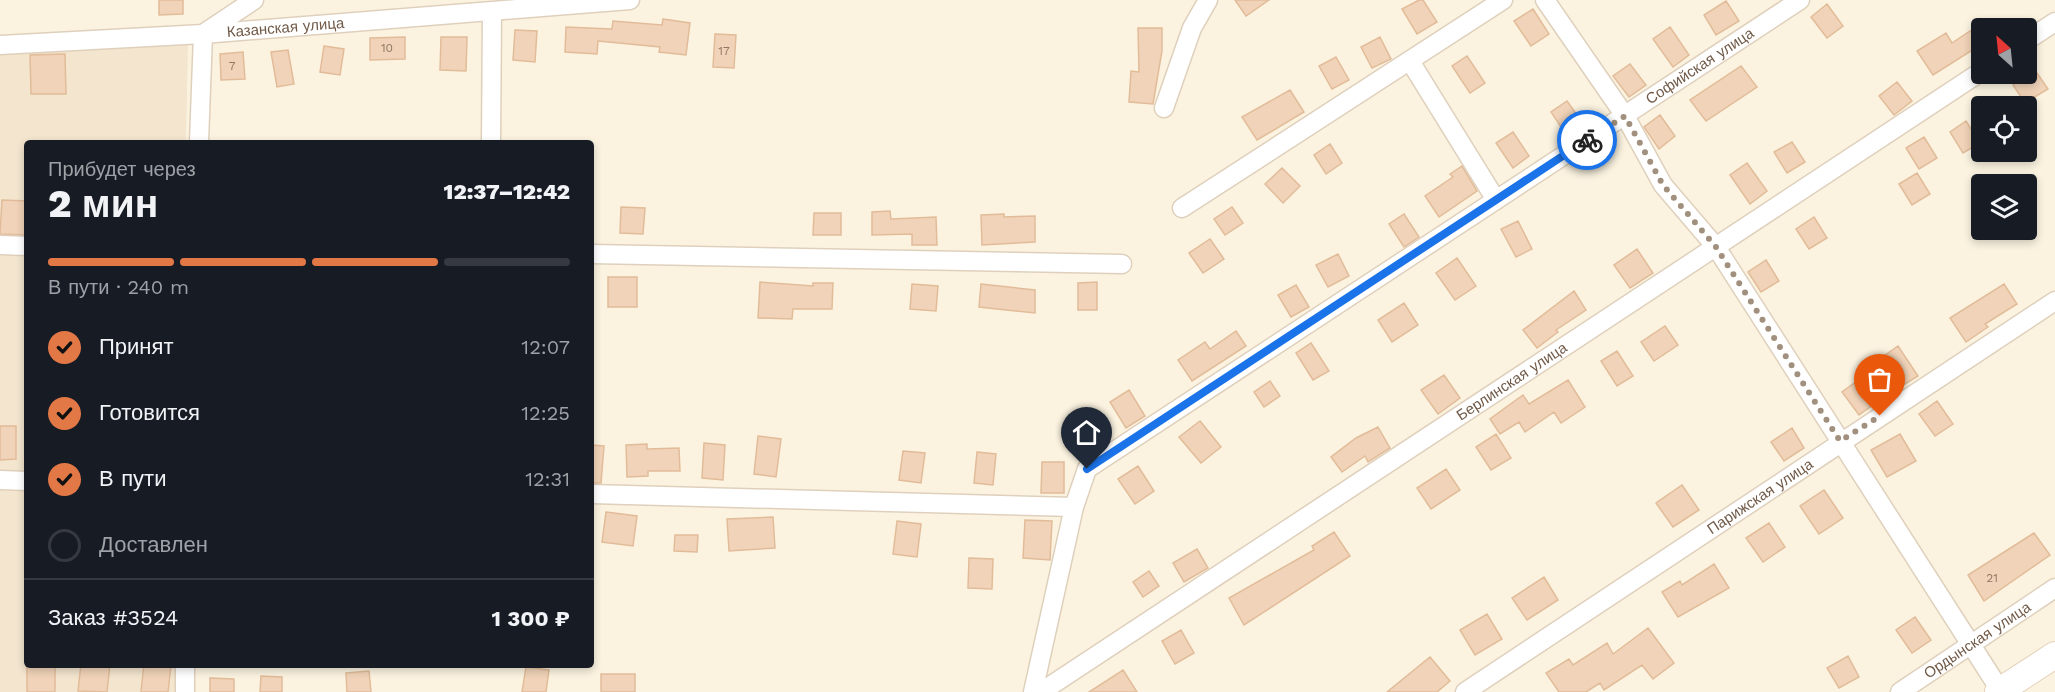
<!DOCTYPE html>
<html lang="ru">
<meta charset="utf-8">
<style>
body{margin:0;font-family:"Work Sans",sans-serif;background:#20242c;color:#f1f3f6;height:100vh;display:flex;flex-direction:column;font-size:22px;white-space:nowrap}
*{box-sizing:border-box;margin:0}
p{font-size:20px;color:#9ea1a6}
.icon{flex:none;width:33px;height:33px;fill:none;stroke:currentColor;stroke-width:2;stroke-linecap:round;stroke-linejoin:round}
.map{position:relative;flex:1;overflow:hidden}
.side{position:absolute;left:24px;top:140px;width:570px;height:528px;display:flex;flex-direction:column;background:#171b24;border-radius:6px;box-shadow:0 3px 9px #0003}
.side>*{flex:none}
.needle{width:39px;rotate:333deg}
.fabs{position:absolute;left:1971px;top:18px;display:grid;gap:12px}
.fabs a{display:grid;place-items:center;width:66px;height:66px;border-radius:6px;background:#171b24;box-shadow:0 3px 9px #0003;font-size:30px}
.pin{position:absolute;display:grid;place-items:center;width:51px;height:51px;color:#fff;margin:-62px -26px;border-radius:50% 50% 50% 0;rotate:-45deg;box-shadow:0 0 6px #0007}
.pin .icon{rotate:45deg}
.courier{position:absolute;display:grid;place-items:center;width:60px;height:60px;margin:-30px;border:4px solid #1a73e8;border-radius:50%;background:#fff;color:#222;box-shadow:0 2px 8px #0007}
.overview em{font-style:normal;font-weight:800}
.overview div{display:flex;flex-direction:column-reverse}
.overview{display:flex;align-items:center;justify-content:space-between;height:102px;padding:0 24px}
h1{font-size:39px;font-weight:800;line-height:45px}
.bar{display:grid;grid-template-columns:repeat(4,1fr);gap:9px 6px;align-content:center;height:72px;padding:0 24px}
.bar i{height:8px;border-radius:4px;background:#363941}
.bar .active{background:#e37847}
.bar p{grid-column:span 4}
.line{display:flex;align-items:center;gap:15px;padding:0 24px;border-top:2px solid #363941}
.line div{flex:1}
ol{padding:0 24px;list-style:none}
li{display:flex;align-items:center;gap:18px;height:66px}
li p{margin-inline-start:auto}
li .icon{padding:6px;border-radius:50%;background:#e37847;color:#111;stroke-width:4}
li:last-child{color:#9ea1a6}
li i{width:33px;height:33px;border:3px solid #363941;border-radius:50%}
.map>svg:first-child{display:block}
.residential{fill:#f3e5ce}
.building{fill:#f0d3b8;stroke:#e2bc99;stroke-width:1.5}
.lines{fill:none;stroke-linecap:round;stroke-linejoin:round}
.street-casing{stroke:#dfd0bc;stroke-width:21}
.secondary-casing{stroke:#e4d1ba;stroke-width:28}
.street{stroke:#fff;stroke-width:18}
.secondary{stroke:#fff;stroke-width:26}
.done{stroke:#a1907d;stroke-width:6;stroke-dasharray:0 10.8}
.route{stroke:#1a73e8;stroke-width:8}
.labels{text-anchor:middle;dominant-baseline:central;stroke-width:4.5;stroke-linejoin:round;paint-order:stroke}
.number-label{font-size:12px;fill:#917864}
.street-label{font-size:15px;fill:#715a48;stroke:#fff7e5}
</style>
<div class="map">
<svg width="2055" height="692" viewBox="0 0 2055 692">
<rect width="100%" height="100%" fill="#fbf3e0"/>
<path class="residential" d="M 188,44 L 186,142 L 27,142 L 27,664 L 179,665 L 179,692 L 0,692 L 0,54 Z"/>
<path class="building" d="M 159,0 L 183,0 L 183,14 L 159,15 Z
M 1235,0 L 1269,0 L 1246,16 Z
M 1419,0 L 1423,0 L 1437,22 L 1417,34 L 1402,9 Z
M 1726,1 L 1739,21 L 1716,35 L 1704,15 Z
M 1827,4 L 1843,26 L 1827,38 L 1811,17 Z
M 1533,9 L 1549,34 L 1531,46 L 1514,21 Z
M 663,19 L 690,23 L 686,55 L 659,52 L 660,47 L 598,41 L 597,54 L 565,52 L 566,27 L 612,29 L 613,21 L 662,25 Z
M 1982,23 L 1982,44 L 1933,75 L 1917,51 L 1946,33 L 1952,43 Z
M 1670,27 L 1689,55 L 1673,67 L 1653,39 Z
M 1138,28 L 1162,28 L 1162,51 L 1153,104 L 1129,102 L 1131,71 L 1139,72 Z
M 515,30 L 537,31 L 535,62 L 513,60 Z
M 715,34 L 736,35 L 734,68 L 713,67 Z
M 405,37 L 405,59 L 370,60 L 370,38 Z
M 441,37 L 467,37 L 466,71 L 440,70 Z
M 1380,37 L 1391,59 L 1372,68 L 1361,47 Z
M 324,46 L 344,49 L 340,75 L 320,72 Z
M 288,50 L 294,84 L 277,87 L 271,52 Z
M 243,52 L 245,79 L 221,80 L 220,54 Z
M 65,54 L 66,94 L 31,94 L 30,55 Z
M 1467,56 L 1485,83 L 1470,93 L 1452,66 Z
M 1336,57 L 1349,80 L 1332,89 L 1319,66 Z
M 1630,64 L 1646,85 L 1629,97 L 1613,76 Z
M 1741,66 L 1757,87 L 1706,121 L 1690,100 Z
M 2035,70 L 2048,89 L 2025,103 L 2013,85 Z
M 1897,82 L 1912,101 L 1894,115 L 1879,96 Z
M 1290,90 L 1304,112 L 1257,140 L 1242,117 Z
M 1567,101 L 1584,125 L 1567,136 L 1551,112 Z
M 1660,115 L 1675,136 L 1659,149 L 1644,127 Z
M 1966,121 L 1980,143 L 1963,153 L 1950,132 Z
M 1513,132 L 1529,156 L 1513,168 L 1496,143 Z
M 1924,137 L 1937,158 L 1919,169 L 1906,148 Z
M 1792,142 L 1805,162 L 1787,173 L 1774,152 Z
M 1330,144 L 1342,163 L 1326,174 L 1314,155 Z
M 1747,163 L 1767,191 L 1750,204 L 1730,175 Z
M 1462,166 L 1477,191 L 1439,217 L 1425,196 L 1453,177 L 1450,174 Z
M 1282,168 L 1300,186 L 1283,203 L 1265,184 Z
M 1917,173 L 1930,194 L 1912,205 L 1899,184 Z
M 2,200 L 27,201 L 27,235 L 0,234 Z
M 621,207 L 645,208 L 643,234 L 620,233 Z
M 1232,207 L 1243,223 L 1225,235 L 1214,219 Z
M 890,211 L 891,219 L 936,217 L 937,245 L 912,245 L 912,234 L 872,235 L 872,212 Z
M 814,213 L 841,213 L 841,235 L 813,235 Z
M 1004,214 L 1004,217 L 1035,216 L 1035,242 L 982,245 L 981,215 Z
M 1404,214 L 1419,237 L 1404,247 L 1389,224 Z
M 1814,217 L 1827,238 L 1809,249 L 1796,229 Z
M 1518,221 L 1532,249 L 1516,257 L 1501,229 Z
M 1210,239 L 1224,259 L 1203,273 L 1189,253 Z
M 1637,249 L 1653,273 L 1630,288 L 1614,265 Z
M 1338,254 L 1349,276 L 1328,287 L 1316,265 Z
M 1457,258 L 1476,286 L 1455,300 L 1436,273 Z
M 1766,260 L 1779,281 L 1761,292 L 1748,272 Z
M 608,277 L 637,277 L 637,307 L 608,307 Z
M 760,282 L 813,286 L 813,283 L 833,283 L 832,309 L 793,309 L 792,319 L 758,318 Z
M 1097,282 L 1097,310 L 1078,310 L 1078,283 Z
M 912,284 L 938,286 L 936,311 L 910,309 Z
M 981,284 L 1035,290 L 1035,313 L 979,307 Z
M 2004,284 L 2017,304 L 1985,324 L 1988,327 L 1966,342 L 1950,318 Z
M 1296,285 L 1309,307 L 1291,317 L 1278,295 Z
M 1574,291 L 1586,310 L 1556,330 L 1558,332 L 1537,348 L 1523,330 Z
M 1404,303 L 1418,325 L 1392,342 L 1378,320 Z
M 1665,326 L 1678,345 L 1654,361 L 1641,342 Z
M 1236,331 L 1246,346 L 1192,381 L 1178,360 L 1205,342 L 1210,349 Z
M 1311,343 L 1329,371 L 1313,380 L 1296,353 Z
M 1898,346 L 1918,376 L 1900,387 L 1881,358 Z
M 1617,351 L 1633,376 L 1617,386 L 1601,361 Z
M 1444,375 L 1460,398 L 1438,414 L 1421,390 Z
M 1864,376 L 1881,399 L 1859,415 L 1842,392 Z
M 1568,380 L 1585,407 L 1561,423 L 1554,412 L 1525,432 L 1519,422 L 1500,434 L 1490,419 L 1523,395 L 1529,404 Z
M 1270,381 L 1280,396 L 1264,407 L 1254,392 Z
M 1129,390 L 1145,416 L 1126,428 L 1110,402 Z
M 1937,401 L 1953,424 L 1935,436 L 1919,414 Z
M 1200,421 L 1221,447 L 1201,463 L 1179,437 Z
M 0,426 L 16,426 L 16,459 L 0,460 Z
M 1378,427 L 1390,448 L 1368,462 L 1365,456 L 1342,472 L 1331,457 L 1356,438 Z
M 1792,428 L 1804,448 L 1784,461 L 1771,442 Z
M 1496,434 L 1511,458 L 1491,470 L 1476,447 Z
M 1900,434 L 1916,461 L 1887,477 L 1871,450 Z
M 758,436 L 781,439 L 776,477 L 754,474 Z
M 704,443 L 725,445 L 723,480 L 702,478 Z
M 647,444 L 647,449 L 679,448 L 680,471 L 648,471 L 648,476 L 627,477 L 626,445 Z
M 591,445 L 604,446 L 601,483 L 591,483 Z
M 903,451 L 925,453 L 921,483 L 899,480 Z
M 977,452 L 996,454 L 993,485 L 974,483 Z
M 1042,462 L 1064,462 L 1064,493 L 1041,493 Z
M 1138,466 L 1154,491 L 1135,504 L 1118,479 Z
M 1446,469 L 1460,490 L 1431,509 L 1417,488 Z
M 1682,485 L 1699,510 L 1673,527 L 1656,503 Z
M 1824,490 L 1843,518 L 1819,534 L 1800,506 Z
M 606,512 L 637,516 L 633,546 L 602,542 Z
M 773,517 L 775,548 L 729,551 L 727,519 Z
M 1025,520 L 1052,521 L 1050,560 L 1023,558 Z
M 897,521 L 921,524 L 917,557 L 893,554 Z
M 1769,523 L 1785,547 L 1763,562 L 1746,538 Z
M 1334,532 L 1350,556 L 1244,625 L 1229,598 L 1314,550 L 1312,546 Z
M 2034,533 L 2050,555 L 1984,601 L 1968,575 Z
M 675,535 L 698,535 L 697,552 L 674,551 Z
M 1197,549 L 1208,568 L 1184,582 L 1173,563 Z
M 969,558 L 993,559 L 992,589 L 968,588 Z
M 1714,564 L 1729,588 L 1678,617 L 1662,592 L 1680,581 L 1682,585 Z
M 1149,571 L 1159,586 L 1143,597 L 1133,582 Z
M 1544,577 L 1558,600 L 1527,620 L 1512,598 Z
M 1487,614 L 1502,639 L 1475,655 L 1460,630 Z
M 1915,617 L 1931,640 L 1912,653 L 1896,630 Z
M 1648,628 L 1674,663 L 1653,679 L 1642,665 L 1604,690 L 1600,683 L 1586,692 L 1559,692 L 1546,673 L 1569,659 L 1573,665 L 1607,643 L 1613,654 Z
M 1181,630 L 1194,653 L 1175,664 L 1162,641 Z
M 1848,656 L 1859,677 L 1839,688 L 1827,668 Z
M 1430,657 L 1450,681 L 1437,692 L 1387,692 Z
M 27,664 L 55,664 L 55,692 L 27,692 Z
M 81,664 L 110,664 L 107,692 L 78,691 Z
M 144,664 L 171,665 L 168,692 L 141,692 Z
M 526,667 L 549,670 L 546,692 L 522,692 Z
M 1123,670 L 1137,692 L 1089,692 Z
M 369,671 L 371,692 L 347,692 L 346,673 Z
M 601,674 L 635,674 L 635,692 L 601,692 Z
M 261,676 L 282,677 L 282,692 L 260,692 Z
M 210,678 L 234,679 L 234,692 L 210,692 Z"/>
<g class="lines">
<g class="street-casing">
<g id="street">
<path d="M 1545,0 L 1625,116 L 1663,185 L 1716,247 L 2000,690"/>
<path d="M 2026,41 L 2055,22"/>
<path id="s1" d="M 0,45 L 203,34 L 630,0"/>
<path d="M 1410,61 L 1496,200"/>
<path d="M 1164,108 L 1192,28 L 1208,0"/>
<path d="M 199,142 L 203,34 L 254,0"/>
<path d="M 491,142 L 492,13"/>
<path d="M 1182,208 L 1503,0"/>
<path d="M 0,245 L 27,246"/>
<path d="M 591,254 L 1122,264"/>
<path d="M 0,480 L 27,481"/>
<path d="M 591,494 L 1074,507"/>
<path d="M 185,692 L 185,664"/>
<path id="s2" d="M 1033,692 L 1074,507 L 1087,469 L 1800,0"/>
<path id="s3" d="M 1041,692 L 1982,71"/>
<path id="s4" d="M 1465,692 L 2055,301"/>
<path id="s5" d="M 1900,692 L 2055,588"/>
</g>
</g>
<g class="secondary-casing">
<path id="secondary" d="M 1998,692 L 2055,655"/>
</g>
<use href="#street" class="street"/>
<use href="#secondary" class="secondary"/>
</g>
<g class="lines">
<path class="done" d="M 1587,140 L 1625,116 L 1663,185 L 1716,247 L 1840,441 L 1880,416"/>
<path class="route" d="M 1087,469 L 1587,140"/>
</g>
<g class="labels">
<g class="number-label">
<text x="387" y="48">10</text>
<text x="724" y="51">17</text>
<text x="232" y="66">7</text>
<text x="1992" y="578">21</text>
</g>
<g class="street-label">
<text stroke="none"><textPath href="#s1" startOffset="286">Казанская улица</textPath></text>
<text stroke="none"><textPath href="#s2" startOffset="963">Софийская улица</textPath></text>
<text stroke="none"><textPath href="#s3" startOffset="564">Берлинская улица</textPath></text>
<text stroke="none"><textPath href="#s4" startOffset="354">Парижская улица</textPath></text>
<text stroke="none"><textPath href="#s5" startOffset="93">Ордынская улица</textPath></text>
</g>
</g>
</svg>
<div class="fabs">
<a><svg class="needle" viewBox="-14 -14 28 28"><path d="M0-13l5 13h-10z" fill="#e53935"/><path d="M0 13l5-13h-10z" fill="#9ea1a6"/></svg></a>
<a><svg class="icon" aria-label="locate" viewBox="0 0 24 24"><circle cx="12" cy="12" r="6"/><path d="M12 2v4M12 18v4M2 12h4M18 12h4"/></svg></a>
<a><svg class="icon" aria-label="layers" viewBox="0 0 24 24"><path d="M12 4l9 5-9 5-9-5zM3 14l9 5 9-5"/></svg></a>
</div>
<div class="pin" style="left:1880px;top:416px;background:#ea580c"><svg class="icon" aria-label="bag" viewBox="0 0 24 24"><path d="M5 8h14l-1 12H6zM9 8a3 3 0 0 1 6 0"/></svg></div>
<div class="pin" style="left:1087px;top:469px;background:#1f2937"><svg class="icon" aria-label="home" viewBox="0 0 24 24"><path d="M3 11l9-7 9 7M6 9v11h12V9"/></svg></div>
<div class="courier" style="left:1587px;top:140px"><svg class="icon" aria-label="bike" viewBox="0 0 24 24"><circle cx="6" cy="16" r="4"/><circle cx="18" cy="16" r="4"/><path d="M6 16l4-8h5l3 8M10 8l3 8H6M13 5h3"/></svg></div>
<section class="side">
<div class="overview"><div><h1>2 мин</h1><p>Прибудет через</p></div><em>12:37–12:42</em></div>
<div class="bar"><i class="active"></i><i class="active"></i><i class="active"></i><i></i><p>В пути · 240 m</p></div>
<ol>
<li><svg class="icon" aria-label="check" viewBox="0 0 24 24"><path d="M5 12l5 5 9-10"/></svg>Принят<p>12:07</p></li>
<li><svg class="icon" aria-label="check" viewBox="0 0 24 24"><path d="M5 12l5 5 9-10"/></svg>Готовится<p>12:25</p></li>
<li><svg class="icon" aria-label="check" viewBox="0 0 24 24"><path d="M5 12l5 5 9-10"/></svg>В пути<p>12:31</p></li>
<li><i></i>Доставлен</li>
</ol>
<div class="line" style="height:78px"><div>Заказ #3524</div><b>1 300 ₽</b></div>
</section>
</div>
